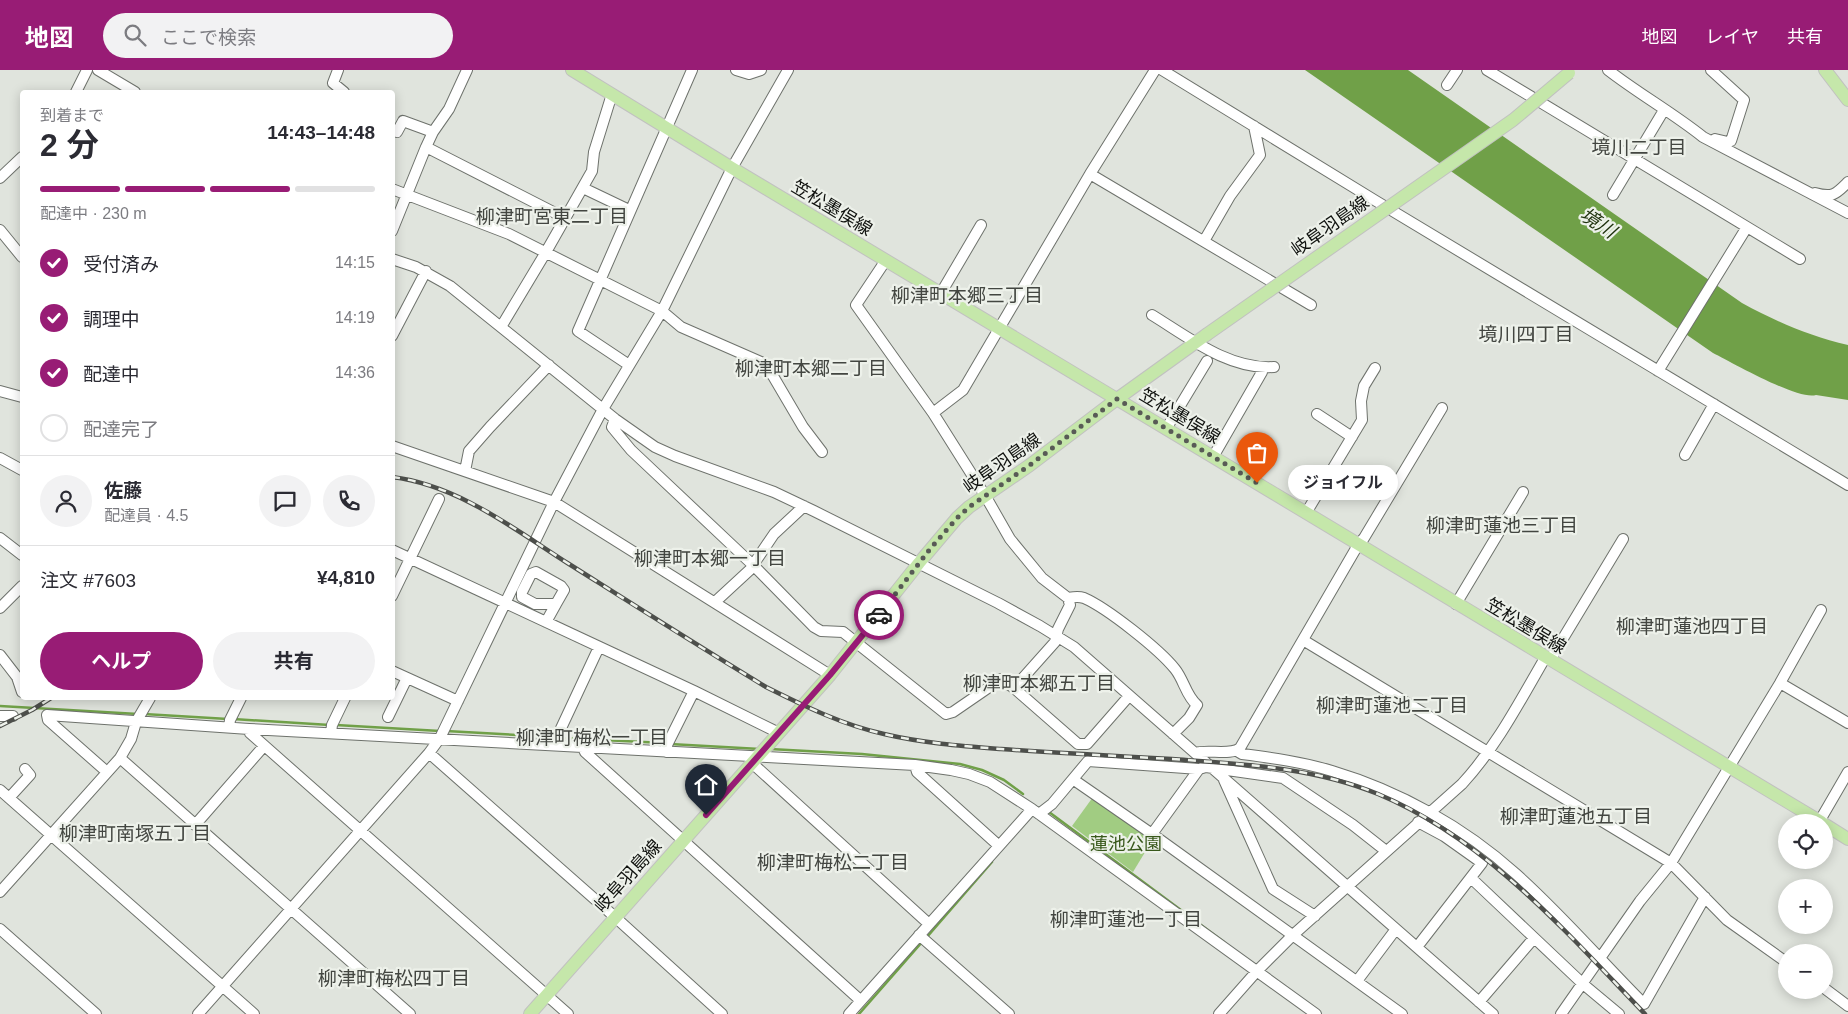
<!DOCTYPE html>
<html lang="ja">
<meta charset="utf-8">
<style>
body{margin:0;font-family:Arial,"Noto Sans JP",sans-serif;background:#f2f2f3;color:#2b2b33;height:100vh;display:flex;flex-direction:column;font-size:19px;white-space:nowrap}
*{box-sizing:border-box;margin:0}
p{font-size:16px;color:#7c7c81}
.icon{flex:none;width:28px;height:28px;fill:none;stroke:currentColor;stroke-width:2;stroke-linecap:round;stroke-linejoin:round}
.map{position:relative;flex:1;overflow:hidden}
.side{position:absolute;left:20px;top:20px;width:375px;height:610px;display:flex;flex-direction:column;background:#fff;border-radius:5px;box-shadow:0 2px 12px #0003}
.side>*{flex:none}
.buttons{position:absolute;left:1778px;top:744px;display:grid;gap:10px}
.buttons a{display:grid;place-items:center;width:55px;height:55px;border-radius:50%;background:#fff;box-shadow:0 2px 12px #0003;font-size:25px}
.pin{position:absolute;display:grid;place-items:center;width:42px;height:42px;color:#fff;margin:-51px -21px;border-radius:50% 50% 50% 0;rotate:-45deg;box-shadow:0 0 5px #0007}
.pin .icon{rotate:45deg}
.courier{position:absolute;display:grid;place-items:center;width:50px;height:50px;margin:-25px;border:4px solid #981c75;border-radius:50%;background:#fff;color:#222;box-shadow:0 1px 6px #0007}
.bubble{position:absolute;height:35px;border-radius:18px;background:#fff;box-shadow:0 2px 12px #0003;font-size:16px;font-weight:700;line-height:35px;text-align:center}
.overview em{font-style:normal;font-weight:700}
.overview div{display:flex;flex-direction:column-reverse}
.overview{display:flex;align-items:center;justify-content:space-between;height:85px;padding:0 20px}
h1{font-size:32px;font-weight:700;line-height:38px}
.bar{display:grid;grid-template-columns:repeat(4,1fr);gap:8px 5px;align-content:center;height:60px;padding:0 20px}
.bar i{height:6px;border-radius:4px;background:#e1e1e2}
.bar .selected{background:#981c75}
.bar p{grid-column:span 4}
.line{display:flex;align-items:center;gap:12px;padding:0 20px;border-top:1px solid #e1e1e2}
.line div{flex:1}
.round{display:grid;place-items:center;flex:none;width:52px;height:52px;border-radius:26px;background:#f2f2f3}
ol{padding:0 20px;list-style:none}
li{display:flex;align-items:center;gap:15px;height:55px}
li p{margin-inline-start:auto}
li .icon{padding:5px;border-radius:50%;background:#981c75;color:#fff;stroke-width:4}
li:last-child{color:#7c7c81}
li i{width:28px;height:28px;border:2px solid #e1e1e2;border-radius:50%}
.action{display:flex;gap:10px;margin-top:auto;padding:10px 20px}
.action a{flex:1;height:58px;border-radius:30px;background:#981c75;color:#fff;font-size:20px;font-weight:700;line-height:58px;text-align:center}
.action a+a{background:#f2f2f3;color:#2b2b33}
header{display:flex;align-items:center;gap:30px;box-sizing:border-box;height:70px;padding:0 25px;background:#981c75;color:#fff}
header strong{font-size:24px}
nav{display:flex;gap:28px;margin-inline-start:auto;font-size:18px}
.search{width:350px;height:45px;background:#f2f2f3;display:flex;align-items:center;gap:12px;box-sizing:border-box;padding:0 18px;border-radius:28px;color:#7c7c81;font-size:19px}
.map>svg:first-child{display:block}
.green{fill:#a1cc82}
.water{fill:#70a048}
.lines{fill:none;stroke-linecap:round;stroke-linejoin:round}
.stream{stroke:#70a048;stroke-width:2.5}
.minor-casing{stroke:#6e726c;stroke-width:12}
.major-casing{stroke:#c1c1c0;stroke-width:14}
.minor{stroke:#fff;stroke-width:10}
.major{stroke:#c5e7aa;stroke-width:12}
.rail-casing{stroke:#4d4f4b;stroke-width:4.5}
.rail{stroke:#edf1ea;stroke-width:2.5;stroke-dasharray:8;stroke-linecap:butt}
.major-bridge-casing{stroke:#c1c1c0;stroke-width:14;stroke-linecap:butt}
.major-bridge{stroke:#c5e7aa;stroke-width:12}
.done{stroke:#585b56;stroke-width:5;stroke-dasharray:0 9}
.route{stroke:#981c75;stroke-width:6}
.labels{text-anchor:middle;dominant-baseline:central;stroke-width:4.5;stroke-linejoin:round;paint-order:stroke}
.street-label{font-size:18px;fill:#0f110e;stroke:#edf1ea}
.park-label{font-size:18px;fill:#38581b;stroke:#edf1ea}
.neighbourhood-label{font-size:19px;fill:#434641;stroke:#edf1ea}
.water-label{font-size:19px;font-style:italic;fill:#20330f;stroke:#edf1ea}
</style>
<header>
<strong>地図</strong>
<div class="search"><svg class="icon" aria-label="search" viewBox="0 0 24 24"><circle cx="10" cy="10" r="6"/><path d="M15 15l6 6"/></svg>ここで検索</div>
<nav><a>地図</a><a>レイヤ</a><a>共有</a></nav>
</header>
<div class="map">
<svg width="1848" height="944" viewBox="0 0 1848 944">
<rect width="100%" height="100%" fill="#e0e4dd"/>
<path class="green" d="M 1093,727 L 1153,769 L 1133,802 L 1072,756 Z"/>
<path class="water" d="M 1305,0 L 1408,0 L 1742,233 C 1777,252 1809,266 1848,275 L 1848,330 L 1816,325 C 1799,331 1731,292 1713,283 Z"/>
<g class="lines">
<path class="stream" d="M 0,636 L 138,644
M 144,644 L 228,649
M 233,649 L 330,655
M 336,655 L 440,661
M 446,661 L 555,667
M 560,668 L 665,673
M 670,674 L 760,679
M 770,679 L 862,684 L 960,694 L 982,700 L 1004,710 L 1023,724
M 1049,742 L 1224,872
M 927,867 L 992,792
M 859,944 L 923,871"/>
<g class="minor-casing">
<path id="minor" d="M 98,0 L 135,22
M 338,0 L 333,13 L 344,22
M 736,0 L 749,4 L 761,0
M 1162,0 L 1376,131 L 1848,415
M 1487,0 L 1800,189
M 1608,0 C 1639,24 1673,43 1703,67 L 1848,143
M 1711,0 L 1744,30 L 1731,71 L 1728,72 L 1715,69
M 1447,15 L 1457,0
M 76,22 L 87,0
M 392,60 L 397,62 L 403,51 L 433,62
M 426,77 L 565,148
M 1090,104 L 1311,235
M 0,108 L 22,87
M 583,118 L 629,140
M 392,119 L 509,164 L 662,241 L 681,257 L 761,292 L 773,306 L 803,357 L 822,382
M 1815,123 C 1833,128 1836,124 1848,112
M 1613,125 L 1664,40
M 0,160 L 22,187
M 392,161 L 426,77 L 433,62 L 449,39 L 467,0
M 1204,171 L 1230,126 L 1260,85 L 1254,56
M 392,189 L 416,197 L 450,216 L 615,349 L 655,377 L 675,386 L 774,422 L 814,441 L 998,533 L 1040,556 L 1074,577 L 1493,944
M 886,190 L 856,235 L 933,343 L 986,427 L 1010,469 L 1042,508 L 1068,528 L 1070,535 L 1058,559 L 1055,572 L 1014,618
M 941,223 L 981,155
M 1152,245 C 1188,267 1229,300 1274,297
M 501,257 L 546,182 L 592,101 L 594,82 L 612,24
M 392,266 L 426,201
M 629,295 L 578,261 L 692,0
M 1658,301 L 1747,157
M 0,321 L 22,327
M 933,343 L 963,320 L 1090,104 L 1155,0
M 1317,344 L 1352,367
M 615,349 L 612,357 L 631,380 L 754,496 L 814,557 L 821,561 L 843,562 L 946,644 L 953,642 L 1001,609 L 1014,618 L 1078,674 L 1087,674 L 1129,626
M 1166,359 L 1207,291
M 392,376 L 554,432 L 830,605
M 1685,385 L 1714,334
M 1213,387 L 1262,302 L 1262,298
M 0,388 L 22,400
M 465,401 L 469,381 L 490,357 L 549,295
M 1306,443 L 1362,350 L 1361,331 L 1364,316 L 1375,298
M 0,468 L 22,485
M 392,480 L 694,621 L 779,663
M 753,495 L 774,464 L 804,436
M 392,526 L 439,429
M 1068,528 C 1074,527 1078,526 1084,528 C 1107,538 1159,579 1175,599 C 1184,610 1186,626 1197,635 L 1189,648 L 1173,664
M 715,532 L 754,496
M 1456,534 L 1523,422
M 0,538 L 22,516
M 546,552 L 556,534 L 535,534 L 522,527 L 522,522 L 531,504 L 536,502 L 561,516 L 564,520 L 556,534
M 1303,570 L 1671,793 L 1727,850 L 1786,892
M 0,585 L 17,607 L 22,622
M 1550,590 L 1623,469
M 392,601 L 458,631
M 1780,613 L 1848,653
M 47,645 L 249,659 L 915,695 L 951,700 L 969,704 L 990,712 L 1032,739 L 1316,944
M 47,645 L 48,650 L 107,702
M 0,646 L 13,646
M 388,647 L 407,608
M 229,657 L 230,650 L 241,628
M 249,659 L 250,663 L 568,944
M 331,663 L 332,655 L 345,628
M 556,675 L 556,669 L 599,577
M 583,677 L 585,682 L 860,930
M 1237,681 L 1242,684 C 1273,688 1302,692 1332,701 C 1399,721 1464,757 1516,804 C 1561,844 1601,891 1644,934 L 1705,827
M 666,682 L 666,677 L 694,621
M 429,683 L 615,847 L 722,944
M 1195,683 C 1208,679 1231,686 1240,678 L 1358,475 L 1364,468 L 1442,338
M 120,688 L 410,944
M 752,693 L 929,854
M 915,695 L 917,702 L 998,775
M 1074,710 L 1152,764 L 1402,944
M 1224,710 L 1273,819 L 1315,846
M 0,720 L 254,944
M 9,728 L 30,705 L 25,699
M 1039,744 L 1052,734 L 1088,691 L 1199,699 L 1206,697 L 1283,708 L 1353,755 L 1386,781
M 1819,752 L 1848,702
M 195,755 L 264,676
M 1152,764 L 1199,699
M 1471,808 L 1583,914 L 1619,944
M 0,822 L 120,688 L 131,669 L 136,652 L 150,628
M 0,859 L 96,944
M 919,865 L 1009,944
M 1417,877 L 1482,793 L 1444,766 L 1418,752
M 1357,911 L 1396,859
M 1824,918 L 1848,936
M 1479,932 L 1534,868
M 198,944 L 429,683 L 440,668 L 554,432 L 603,339 L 662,241 L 732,98 L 788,0
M 849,944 L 1032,739
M 1219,944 L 1257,901 L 1293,865 L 1462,714 C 1497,676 1520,631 1545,588
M 1561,944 L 1640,831 L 1671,793 L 1780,613 L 1821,540"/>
</g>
<g class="major-casing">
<path id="major" d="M 572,0 L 732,98 L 1821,752
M 1825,0 L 1848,30
M 1824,754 L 1848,769
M 530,944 L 830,605 L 919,493 L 957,448 L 969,437 L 1030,395 L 1117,329 L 1206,265"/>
</g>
<use href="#minor" class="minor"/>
<use href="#major" class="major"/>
<g class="rail-casing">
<path id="rail" d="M 392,407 C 458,415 514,459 569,494 C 634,535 700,577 766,617 C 804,636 843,655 884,664 C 922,673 962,676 1001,679 C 1058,683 1115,686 1172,689 C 1242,694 1313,697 1378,724 C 1486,769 1566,862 1645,944
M 0,656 L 32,640 L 51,628"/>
</g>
<use href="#rail" class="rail"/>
<g class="major-bridge-casing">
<path id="major-bridge" d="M 1206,265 L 1513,50 L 1569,3"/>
</g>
<use href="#major-bridge" class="major-bridge"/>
</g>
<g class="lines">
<path class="done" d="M 879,545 L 930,479 L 957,448 L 969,437 L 1030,395 L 1117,329 L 1257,413"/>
<path class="route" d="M 706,745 L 830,605 L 879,545"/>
</g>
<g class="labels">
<g class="street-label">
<text transform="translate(832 138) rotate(31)">笠松墨俣線</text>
<text transform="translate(1330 156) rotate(-35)">岐阜羽島線</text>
<text transform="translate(1180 346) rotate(31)">笠松墨俣線</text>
<text transform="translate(1002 393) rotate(-35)">岐阜羽島線</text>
<text transform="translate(1526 556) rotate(31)">笠松墨俣線</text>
<text transform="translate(628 806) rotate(-48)">岐阜羽島線</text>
</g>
<g class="park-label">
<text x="1126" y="774">蓮池公園</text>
</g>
<g class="neighbourhood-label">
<text x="1639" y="77">境川二丁目</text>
<text x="552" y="146">柳津町宮東二丁目</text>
<text x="967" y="225">柳津町本郷三丁目</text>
<text x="1526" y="264">境川四丁目</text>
<text x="811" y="298">柳津町本郷二丁目</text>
<text x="1502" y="455">柳津町蓮池三丁目</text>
<text x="710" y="488">柳津町本郷一丁目</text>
<text x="1692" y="556">柳津町蓮池四丁目</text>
<text x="1039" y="613">柳津町本郷五丁目</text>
<text x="1392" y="635">柳津町蓮池二丁目</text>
<text x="592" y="667">柳津町梅松一丁目</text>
<text x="1576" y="746">柳津町蓮池五丁目</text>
<text x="135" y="763">柳津町南塚五丁目</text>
<text x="833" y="792">柳津町梅松二丁目</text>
<text x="1126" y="849">柳津町蓮池一丁目</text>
<text x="394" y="908">柳津町梅松四丁目</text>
</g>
<g class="water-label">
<text transform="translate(1598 153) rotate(33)">境川</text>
</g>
</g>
</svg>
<div class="buttons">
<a><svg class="icon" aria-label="locate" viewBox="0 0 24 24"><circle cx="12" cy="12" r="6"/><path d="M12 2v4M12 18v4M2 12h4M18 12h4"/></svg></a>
<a>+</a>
<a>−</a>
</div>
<div class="pin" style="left:1257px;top:413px;background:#ea580c"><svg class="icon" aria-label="bag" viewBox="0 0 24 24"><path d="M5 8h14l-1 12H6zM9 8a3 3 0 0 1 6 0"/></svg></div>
<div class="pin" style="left:706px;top:745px;background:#1f2937"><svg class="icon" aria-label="home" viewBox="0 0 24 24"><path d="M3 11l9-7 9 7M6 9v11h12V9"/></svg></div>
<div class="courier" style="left:879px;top:545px"><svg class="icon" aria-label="car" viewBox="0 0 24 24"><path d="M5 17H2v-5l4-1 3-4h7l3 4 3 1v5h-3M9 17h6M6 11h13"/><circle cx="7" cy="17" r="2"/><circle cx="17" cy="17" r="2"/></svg></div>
<div class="bubble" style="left:1288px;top:395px;width:110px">ジョイフル</div>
<section class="side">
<div class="overview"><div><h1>2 分</h1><p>到着まで</p></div><em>14:43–14:48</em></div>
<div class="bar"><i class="selected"></i><i class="selected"></i><i class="selected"></i><i></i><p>配達中 · 230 m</p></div>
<ol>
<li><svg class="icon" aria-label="check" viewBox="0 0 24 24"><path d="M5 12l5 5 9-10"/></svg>受付済み<p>14:15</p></li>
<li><svg class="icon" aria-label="check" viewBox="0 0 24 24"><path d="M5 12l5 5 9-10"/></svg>調理中<p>14:19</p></li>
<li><svg class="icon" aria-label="check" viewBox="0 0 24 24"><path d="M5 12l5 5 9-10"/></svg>配達中<p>14:36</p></li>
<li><i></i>配達完了</li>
</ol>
<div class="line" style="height:90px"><a class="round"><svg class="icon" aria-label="person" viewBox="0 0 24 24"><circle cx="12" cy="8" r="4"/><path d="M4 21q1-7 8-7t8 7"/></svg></a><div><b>佐藤</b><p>配達員 · 4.5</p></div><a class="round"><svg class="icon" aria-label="chat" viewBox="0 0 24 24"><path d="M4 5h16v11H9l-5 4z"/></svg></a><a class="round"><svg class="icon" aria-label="phone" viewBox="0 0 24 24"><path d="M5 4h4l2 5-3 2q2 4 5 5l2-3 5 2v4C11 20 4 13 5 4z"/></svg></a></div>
<div class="line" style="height:65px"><div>注文 #7603</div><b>¥4,810</b></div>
<div class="action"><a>ヘルプ</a><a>共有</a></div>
</section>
</div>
